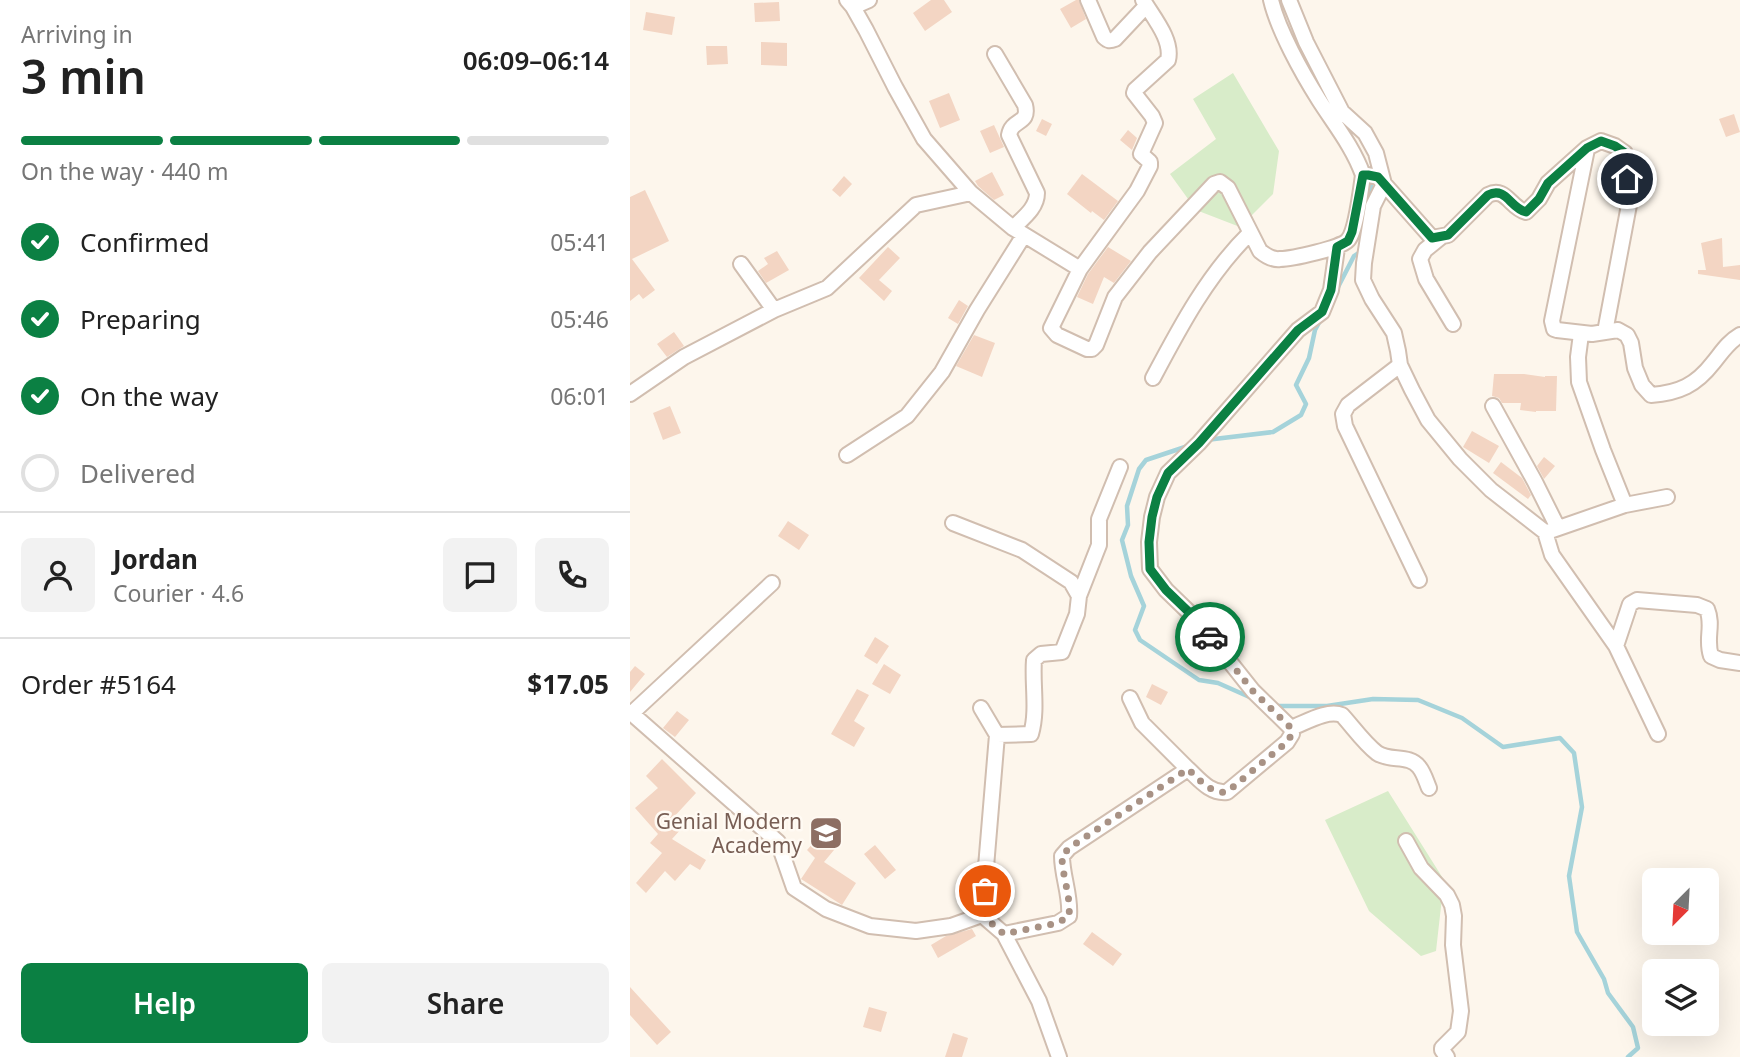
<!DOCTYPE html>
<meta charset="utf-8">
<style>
body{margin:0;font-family:"Noto Sans",sans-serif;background:#f2f2f2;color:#222;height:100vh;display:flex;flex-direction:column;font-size:26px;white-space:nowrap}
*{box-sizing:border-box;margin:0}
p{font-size:23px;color:#767676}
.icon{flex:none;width:38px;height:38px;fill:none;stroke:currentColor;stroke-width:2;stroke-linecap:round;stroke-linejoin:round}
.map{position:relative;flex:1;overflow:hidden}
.sheet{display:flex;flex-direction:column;background:#fff;width:630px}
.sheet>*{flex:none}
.needle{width:46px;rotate:204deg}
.tools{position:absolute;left:1012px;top:868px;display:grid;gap:14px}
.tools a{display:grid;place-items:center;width:77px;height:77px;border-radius:10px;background:#fff;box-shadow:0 7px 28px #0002;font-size:35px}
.pin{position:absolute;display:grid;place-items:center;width:60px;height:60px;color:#fff;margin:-30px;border:4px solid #fff;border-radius:50%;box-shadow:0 2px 7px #0007}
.courier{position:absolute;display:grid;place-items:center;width:70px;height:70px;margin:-35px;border:5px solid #0b8043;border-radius:50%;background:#fff;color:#222;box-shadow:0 2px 9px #0007}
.head em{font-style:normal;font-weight:600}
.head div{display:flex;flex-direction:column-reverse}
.head{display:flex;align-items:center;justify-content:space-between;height:119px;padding:0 21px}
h1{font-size:46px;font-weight:600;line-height:52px}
.bar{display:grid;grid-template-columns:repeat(4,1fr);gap:10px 7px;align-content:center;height:84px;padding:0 21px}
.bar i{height:9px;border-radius:5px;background:#e0e0e0}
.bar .active{background:#0b8043}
.bar p{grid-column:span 4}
.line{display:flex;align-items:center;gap:18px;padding:0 21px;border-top:2px solid #e0e0e0}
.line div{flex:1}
.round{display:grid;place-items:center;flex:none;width:74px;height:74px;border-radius:10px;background:#f2f2f2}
ol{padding:0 21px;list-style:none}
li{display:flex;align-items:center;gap:21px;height:77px}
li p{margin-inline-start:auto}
li .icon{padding:7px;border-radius:50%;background:#0b8043;color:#fff;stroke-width:4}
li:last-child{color:#767676}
li i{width:38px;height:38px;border:4px solid #e0e0e0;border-radius:50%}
.action{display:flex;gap:14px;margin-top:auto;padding:14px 21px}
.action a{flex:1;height:80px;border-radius:10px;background:#0b8043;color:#fff;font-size:28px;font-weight:600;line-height:80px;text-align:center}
.action a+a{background:#f2f2f2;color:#222}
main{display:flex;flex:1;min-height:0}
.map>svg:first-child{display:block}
.green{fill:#d8ecc9}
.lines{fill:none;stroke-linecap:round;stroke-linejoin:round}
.stream{stroke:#a5d3da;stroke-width:4.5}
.building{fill:#f3d5c3}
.minor-casing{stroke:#d1beb0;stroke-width:18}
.minor{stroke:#fff;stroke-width:14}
.done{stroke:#a89285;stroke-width:7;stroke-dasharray:0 12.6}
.route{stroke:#0b8043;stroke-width:9}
.labels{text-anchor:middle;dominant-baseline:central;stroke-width:5;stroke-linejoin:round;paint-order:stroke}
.education-label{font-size:21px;fill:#785e54;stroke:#fffaf3;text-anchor:end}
</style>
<main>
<section class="sheet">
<div class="head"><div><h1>3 min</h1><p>Arriving in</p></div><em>06:09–06:14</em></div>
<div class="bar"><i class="active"></i><i class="active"></i><i class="active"></i><i></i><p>On the way · 440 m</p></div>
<ol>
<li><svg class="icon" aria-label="check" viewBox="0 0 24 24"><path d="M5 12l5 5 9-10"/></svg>Confirmed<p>05:41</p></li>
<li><svg class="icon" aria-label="check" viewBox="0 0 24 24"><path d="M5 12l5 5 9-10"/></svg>Preparing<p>05:46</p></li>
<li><svg class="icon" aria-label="check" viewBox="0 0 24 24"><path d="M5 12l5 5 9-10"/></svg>On the way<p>06:01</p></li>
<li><i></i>Delivered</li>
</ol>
<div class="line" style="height:126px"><a class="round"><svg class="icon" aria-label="person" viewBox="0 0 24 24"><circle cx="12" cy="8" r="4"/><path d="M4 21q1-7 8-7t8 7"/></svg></a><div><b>Jordan</b><p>Courier · 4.6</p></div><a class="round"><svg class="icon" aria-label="chat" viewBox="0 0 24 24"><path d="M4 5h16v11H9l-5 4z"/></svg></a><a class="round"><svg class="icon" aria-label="phone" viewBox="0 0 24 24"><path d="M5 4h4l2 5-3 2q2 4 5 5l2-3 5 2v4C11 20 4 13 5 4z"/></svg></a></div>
<div class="line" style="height:91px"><div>Order #5164</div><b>$17.05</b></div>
<div class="action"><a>Help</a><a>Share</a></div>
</section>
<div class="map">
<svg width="1110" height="1057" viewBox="0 0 1110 1057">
<rect width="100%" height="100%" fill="#fdf6ec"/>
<path class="green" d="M 603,73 L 649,151 L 643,194 L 610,227 L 566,210 L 540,174 L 586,139 L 563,99 Z
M 758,791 L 814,880 L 806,951 L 791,956 L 739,911 L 695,820 Z"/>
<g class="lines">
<path class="stream" d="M 740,200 L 742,177
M 707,289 L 724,256 L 730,252 L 730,249
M 576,440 L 643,432 L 671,415 L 676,404 L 666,385 L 679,358 L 685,330 L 691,319
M 558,446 L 516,460 L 509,469 L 497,506 L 498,525 L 492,540 L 501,576 L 514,606 L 505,630 L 510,640 L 569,680 L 588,683 L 624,699
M 645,706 L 697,706 L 743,699 L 788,700 L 832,718 L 873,747 L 930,738 L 944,753 L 952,807 L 939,876 L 947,932 L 974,979 L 978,993 L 1003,1027 L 1008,1048 L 998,1057"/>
</g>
<path class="building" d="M 301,0 L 314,0 L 322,12 L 295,31 L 283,13 Z
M 446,0 L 449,0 L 456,19 L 441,28 L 430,9 Z
M 149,2 L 150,21 L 125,22 L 124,3 Z
M 16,12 L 45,17 L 42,35 L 13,30 Z
M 131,42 L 157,43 L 157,66 L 131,65 Z
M 76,46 L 97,46 L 98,64 L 77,65 Z
M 319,93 L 330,120 L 310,128 L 299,101 Z
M 1104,114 L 1110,132 L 1096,137 L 1089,119 Z
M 412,119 L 422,124 L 416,136 L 406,131 Z
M 364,125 L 374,147 L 360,153 L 350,131 Z
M 498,130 L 507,138 L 502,150 L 490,140 Z
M 362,172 L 374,195 L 364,200 L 348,186 L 345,181 Z
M 452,174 L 488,201 L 474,220 L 462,211 L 461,213 L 437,194 Z
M 214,176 L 222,184 L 210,197 L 202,190 Z
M 15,190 L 39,241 L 2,259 L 25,290 L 13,299 L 9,294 L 0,301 L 0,197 Z
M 1092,238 L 1093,267 L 1110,265 L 1110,280 L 1068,274 L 1068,270 L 1076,270 L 1071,243 Z
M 258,247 L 270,258 L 249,280 L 262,291 L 254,301 L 229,278 Z
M 478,247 L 501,261 L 484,283 L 474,277 L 463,304 L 447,297 L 458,274 Z
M 147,251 L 159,270 L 136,283 L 128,271 L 138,264 L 134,258 Z
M 329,300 L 338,306 L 328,324 L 318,318 Z
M 44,332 L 54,346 L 37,357 L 27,344 Z
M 344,335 L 365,343 L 352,377 L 326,366 Z
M 864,374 L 894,374 L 915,377 L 915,376 L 927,376 L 926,411 L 906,411 L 906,412 L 890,410 L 891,403 L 872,403 L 869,398 L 862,396 Z
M 40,406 L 51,433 L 33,440 L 23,413 Z
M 842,431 L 869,446 L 859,463 L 833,447 Z
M 914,457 L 925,466 L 914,479 L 907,466 Z
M 871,462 L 892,478 L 901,495 L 898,499 L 863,473 Z
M 158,521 L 179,535 L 169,550 L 148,536 Z
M 245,637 L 259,646 L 247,664 L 234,656 Z
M 254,664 L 271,675 L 260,694 L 242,684 Z
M 5,666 L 15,674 L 0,692 L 0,672 Z
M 522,684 L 538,692 L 531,705 L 516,697 Z
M 227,689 L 239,695 L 224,721 L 235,728 L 224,747 L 201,734 Z
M 47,711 L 59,720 L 45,737 L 33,728 Z
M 32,759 L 66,793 L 42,819 L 52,828 L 42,839 L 76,860 L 70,870 L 60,864 L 45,881 L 35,871 L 16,893 L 6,883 L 32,853 L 20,843 L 28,834 L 5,808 L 28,788 L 16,776 Z
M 194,831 L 209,844 L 194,862 L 226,883 L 212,905 L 171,879 L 185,858 L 177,850 Z
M 245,845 L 266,870 L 255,879 L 234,854 Z
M 342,929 L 346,936 L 308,958 L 301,945 L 316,936 Z
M 462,932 L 492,954 L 483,966 L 453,944 Z
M 0,987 L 41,1032 L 27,1045 L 0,1015 Z
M 239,1007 L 257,1012 L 251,1032 L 233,1027 Z
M 323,1033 L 338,1038 L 332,1057 L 315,1057 Z"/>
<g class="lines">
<g class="minor-casing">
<path id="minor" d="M 217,0 L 223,7 L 236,30 L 265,87 L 294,139 L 341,193 L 383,228 L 450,269 L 507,191 L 520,166 L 520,162 L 511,154 L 525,123 L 522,116 L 504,93 L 505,90 L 538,60 C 543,40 523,17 513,0
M 458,0 L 474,37 C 478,41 480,41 485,39 L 516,6
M 641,0 C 648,30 672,73 689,100 C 705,125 723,147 733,175 L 738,175 L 748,177 L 802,238 L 818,235 L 858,195 C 876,186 880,208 896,212 L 909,199 L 918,183 L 957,148 L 971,141 L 985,146 L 995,153 L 999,205 L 975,332
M 659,0 L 676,42 L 712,112 L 735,133 L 746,153 L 754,184 L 743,206 L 734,263 L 733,280 L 742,299 L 764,333 L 768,351 L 770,365 L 782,390 L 798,420 L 830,459 L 861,490 L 915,532 L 922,555 L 986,646 L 1028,734
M 223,7 L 239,0
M 365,54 L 395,105 C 400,125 382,118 379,135 L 407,193 C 407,208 393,218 383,228
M 957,149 L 922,321 L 924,329 L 927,330 L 962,334 L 988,330 L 997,335 L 1001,343 L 1005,368 L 1012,385 L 1021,395 C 1049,393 1066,385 1083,363 C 1092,352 1098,342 1110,335
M 811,237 L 795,250 L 790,259 L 796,279 L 823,324
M 111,264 L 144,310
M 450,269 L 421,328 L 427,335 L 457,349 L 462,349 L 466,345 L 485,297 L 520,252 L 584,184 L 590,182 L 598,188 L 630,251 C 636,256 642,260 650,259 C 661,259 712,248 718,240 C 726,231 731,189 733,175
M 951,334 L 948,357 L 949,382 L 973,450 L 995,505
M 770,365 L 718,405 L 713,414 L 715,426 L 789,580
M 523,378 C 550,327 578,274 620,233
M 0,394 L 54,357 L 144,310 L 197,288 L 286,205 L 341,193
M 863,406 L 905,482 L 928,528
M 217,455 L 277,416 L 312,372 L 347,310 L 394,235
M 323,523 L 392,550 L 441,582 L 449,596 L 447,614 L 432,652 L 411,654 L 404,660 C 402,684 408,710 401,734 L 367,735
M 920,531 L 995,505 L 1037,497
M 449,596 L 469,545 L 469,519 L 490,467
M 986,646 L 1000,604 L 1007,600 L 1067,605 L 1077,609 C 1084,626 1075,638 1081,656 L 1090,660 L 1110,663
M 500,698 L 512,723 L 558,769
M 351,708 L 367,735 L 352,915
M 0,712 L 148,842 L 164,888 L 196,909 L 240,926 L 286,931 L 321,926 L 352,915 L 374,934 L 409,1001 L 429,1057
M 1,714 L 142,583
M 661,728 C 675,723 697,709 712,715 C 723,727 734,743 747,753 C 760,762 779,754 789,767 C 794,773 796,781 799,788
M 776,841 L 791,868 L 817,895 L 822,905 L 824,916 L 823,945 L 831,1011 L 828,1032 L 812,1048 L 812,1050 L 817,1057
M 374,934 L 428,923 L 439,916 C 441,896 432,876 432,856 L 439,848 L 558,769 C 569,779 580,794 597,792 L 657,742 L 662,734 L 661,728 L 623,691 L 565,618 L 536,590 L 520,569 L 519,542 L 522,517 L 527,497 L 538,473 L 569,443 L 668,330 L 692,312 L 701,290 L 707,248"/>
</g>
<use href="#minor" class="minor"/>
</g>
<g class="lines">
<path class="done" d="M 355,891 L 352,915 L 374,934 L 428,923 L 439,916 C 441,896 432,876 432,856 L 439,848 L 558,769 C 569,779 580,794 597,792 L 657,742 L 662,734 L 661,728 L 623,691 L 580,637"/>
<path class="route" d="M 580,637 L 565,618 L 536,590 L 520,569 L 519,542 L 522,517 L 527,497 L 538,473 L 569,443 L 668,330 L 692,312 L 701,290 L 707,247 L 718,241 L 722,232 L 733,175 L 738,175 L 748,177 L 802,238 L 818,235 L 858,195 C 876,186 880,208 896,212 L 909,199 L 918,183 L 957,148 L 971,141 L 985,146 L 995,153 L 997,179"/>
</g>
<defs>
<g id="school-square" transform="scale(1.75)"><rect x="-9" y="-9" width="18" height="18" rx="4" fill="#8d6e63" stroke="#fffaf3"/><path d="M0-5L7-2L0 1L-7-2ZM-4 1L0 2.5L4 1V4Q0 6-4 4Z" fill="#fff"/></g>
</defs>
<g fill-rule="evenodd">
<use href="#school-square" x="196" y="833"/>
</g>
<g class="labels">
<g class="education-label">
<text x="172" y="821">Genial Modern<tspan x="172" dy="24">Academy</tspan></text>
</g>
</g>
</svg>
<div class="tools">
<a><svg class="needle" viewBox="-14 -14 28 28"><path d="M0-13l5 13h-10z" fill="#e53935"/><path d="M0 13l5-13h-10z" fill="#767676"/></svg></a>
<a><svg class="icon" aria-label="layers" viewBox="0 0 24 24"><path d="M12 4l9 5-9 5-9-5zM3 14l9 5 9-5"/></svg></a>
</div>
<div class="pin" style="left:355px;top:891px;background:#ea580c"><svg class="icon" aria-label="bag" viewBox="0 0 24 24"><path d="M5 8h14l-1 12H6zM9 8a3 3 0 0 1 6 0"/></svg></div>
<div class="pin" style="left:997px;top:179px;background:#1f2937"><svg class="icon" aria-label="home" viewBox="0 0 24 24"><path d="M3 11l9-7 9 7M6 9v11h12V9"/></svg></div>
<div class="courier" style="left:580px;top:637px"><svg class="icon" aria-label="car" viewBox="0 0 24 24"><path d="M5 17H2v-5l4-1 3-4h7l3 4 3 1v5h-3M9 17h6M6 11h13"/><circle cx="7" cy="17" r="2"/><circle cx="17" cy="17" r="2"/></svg></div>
</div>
</main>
